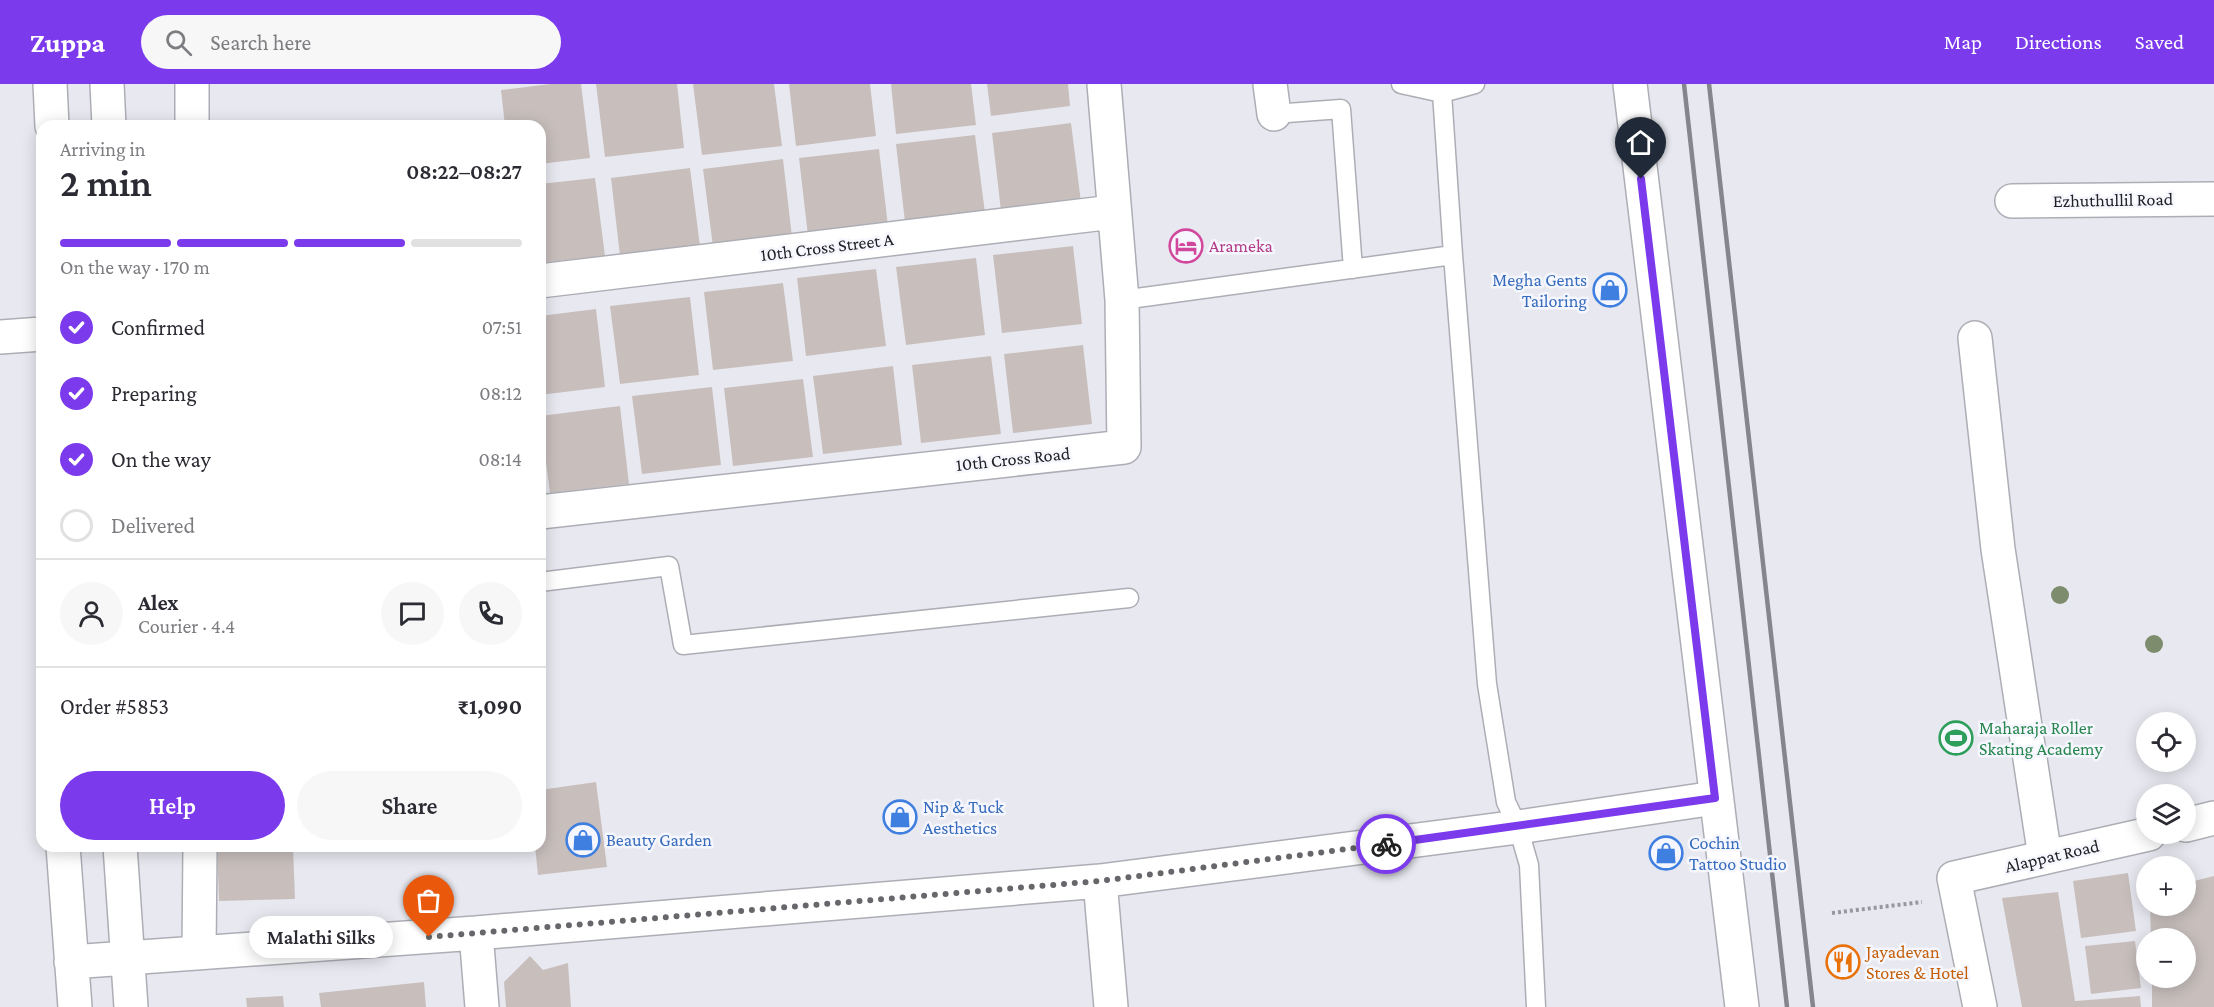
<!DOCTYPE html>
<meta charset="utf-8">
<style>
body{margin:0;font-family:"Crimson Pro",serif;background:#f7f7f7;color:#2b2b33;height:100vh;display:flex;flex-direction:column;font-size:22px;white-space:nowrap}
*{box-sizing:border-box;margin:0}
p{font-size:20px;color:#7c7c81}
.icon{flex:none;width:33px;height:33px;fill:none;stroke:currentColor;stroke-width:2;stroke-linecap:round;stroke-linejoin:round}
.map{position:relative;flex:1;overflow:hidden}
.side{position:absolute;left:36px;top:36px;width:510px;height:732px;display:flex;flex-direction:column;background:#fff;border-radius:18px;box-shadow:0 3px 15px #0003}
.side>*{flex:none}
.controls{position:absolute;left:2136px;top:628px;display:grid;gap:12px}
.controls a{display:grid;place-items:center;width:60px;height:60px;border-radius:50%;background:#fff;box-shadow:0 3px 15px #0003;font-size:30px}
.pin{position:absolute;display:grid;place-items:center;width:51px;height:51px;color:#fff;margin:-62px -26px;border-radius:50% 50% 50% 0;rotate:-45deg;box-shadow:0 0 6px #0007}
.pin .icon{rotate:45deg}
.courier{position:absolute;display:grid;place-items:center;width:60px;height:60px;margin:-30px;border:4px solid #7c3aed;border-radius:50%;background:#fff;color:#222;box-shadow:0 2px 8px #0007}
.bubble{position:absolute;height:42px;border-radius:21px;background:#fff;box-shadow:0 3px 15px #0003;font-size:20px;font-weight:600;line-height:42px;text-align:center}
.headline em{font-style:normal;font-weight:600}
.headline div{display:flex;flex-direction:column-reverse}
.headline{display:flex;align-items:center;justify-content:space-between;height:102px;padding:0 24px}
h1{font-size:39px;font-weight:600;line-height:45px}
.bar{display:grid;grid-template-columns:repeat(4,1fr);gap:9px 6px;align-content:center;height:72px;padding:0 24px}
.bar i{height:8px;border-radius:4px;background:#e1e1e2}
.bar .active{background:#7c3aed}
.bar p{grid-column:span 4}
.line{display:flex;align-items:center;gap:15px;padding:0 24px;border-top:2px solid #e1e1e2}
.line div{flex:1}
.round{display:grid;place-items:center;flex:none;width:63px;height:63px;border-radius:32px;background:#f7f7f7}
ol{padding:0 24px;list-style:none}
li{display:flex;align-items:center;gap:18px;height:66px}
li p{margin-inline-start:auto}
li .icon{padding:6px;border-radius:50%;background:#7c3aed;color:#fff;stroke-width:4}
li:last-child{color:#7c7c81}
li i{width:33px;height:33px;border:3px solid #e1e1e2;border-radius:50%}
.primary-button{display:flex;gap:12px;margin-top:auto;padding:12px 24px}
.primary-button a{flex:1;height:69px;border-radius:36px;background:#7c3aed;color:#fff;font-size:24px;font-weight:600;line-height:69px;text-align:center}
.primary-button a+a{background:#f7f7f7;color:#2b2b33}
header{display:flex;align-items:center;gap:36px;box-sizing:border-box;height:84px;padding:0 30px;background:#7c3aed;color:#fff}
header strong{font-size:28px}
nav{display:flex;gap:33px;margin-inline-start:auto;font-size:21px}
.search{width:420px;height:54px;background:#f7f7f7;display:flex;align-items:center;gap:15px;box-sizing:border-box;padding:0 21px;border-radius:33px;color:#7c7c81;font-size:22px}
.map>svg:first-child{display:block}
.building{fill:#c8bfbd}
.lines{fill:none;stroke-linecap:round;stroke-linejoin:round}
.lane-casing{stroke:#adaeb5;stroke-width:21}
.street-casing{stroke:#adaeb5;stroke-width:36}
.secondary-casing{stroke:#adaeb5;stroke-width:36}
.path{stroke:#97989d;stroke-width:4;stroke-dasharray:3 3;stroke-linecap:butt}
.lane{stroke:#fff;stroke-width:18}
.street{stroke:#fff;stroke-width:33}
.secondary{stroke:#fff;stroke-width:33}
.rail{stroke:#85868b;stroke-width:4.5}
.tree{fill:#7e8c6e}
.done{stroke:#66666b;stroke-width:6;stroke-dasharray:0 10.8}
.route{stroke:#7c3aed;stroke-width:8}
.labels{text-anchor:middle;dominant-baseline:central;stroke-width:5;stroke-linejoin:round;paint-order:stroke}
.street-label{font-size:18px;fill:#202023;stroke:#f6f6fe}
.hotel-label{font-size:18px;fill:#b23c85;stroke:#f6f6fe;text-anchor:start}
.shop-label{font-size:18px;fill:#366cbe;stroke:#f6f6fe;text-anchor:start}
.leisure-label{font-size:18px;fill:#27864d;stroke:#f6f6fe;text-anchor:start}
.food-label{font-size:18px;fill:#c56008;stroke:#f6f6fe;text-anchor:start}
</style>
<header>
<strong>Zuppa</strong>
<div class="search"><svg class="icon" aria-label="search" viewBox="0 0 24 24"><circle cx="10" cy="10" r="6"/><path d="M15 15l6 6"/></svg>Search here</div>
<nav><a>Map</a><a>Directions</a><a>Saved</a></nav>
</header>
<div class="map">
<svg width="2214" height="923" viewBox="0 0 2214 923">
<rect width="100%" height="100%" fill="#e8e9f0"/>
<path class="building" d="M 550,0 L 581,0 L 590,74 L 540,80 L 540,42 L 505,42 L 501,6 Z
M 596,0 L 677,0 L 684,64 L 605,73 Z
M 693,0 L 774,0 L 782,62 L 702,71 Z
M 789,0 L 870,0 L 876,52 L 796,62 Z
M 891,0 L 971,0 L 976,41 L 896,50 Z
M 987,0 L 1068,0 L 1070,22 L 991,32 Z
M 1071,39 L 1081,118 L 1001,127 L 992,49 Z
M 975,51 L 985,129 L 905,138 L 896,60 Z
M 879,65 L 888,142 L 808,152 L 799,74 Z
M 783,75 L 792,153 L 713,163 L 703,85 Z
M 690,84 L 700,162 L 620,172 L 611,94 Z
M 595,94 L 605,172 L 540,179 L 540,100 Z
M 1073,162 L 1082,240 L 1002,249 L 993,171 Z
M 976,174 L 985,251 L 906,261 L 896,183 Z
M 876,185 L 886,262 L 806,272 L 797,194 Z
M 783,199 L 793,277 L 713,286 L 704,208 Z
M 690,213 L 699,291 L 620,300 L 610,222 Z
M 596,225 L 605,303 L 540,311 L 540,232 Z
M 1083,261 L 1092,340 L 1013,349 L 1004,270 Z
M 991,272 L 1001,350 L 921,359 L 912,281 Z
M 893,282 L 902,361 L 823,370 L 813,292 Z
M 803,295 L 813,373 L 733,382 L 724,304 Z
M 712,303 L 721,381 L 642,390 L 632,312 Z
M 620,322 L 629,400 L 550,409 L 540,332 Z
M 596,698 L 607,783 L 538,791 L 535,762 L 540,762 L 540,706 Z
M 217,762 L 293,762 L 295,815 L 219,817 Z
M 2128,789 L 2136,847 L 2081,854 L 2073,797 Z
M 2214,792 L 2214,923 L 2152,923 L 2152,894 L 2186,894 L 2186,855 L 2151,855 L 2150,822 L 2186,822 L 2186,799 Z
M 2058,808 L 2075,917 L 2140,912 L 2141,923 L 2022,923 L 2002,814 Z
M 2135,857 L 2141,904 L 2091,910 L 2085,862 Z
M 530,872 L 543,886 L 568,879 L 571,923 L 506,923 L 504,898 Z
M 424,898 L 426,923 L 321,923 L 319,909 Z
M 283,912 L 284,923 L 247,923 L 246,914 Z"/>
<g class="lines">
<g class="lane-casing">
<path id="lane" d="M 1401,0 L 1442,9 L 1475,0
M 1442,9 L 1453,171 L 1487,600 L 1506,718 L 1518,743 L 1529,781 L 1536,923
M 1274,30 L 1341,25 L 1353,185
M 1122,216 L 1453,171
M 540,498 L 669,482 L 683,561 L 1129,514"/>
</g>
<g class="street-casing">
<path id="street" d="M 192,0 L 192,42
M 1270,0 L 1274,30
M 1630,0 L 1742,923
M 2012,117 L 2214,115
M 540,197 L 1113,128
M 0,253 L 42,250
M 1975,254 L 1998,465 L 2045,773
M 540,428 L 1124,363 L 1122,216 L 1104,0
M 1100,797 L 1111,923
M 476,849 L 482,923
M 199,869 L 200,762
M 127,874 L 476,849 L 1100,797 L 1518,743 L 1715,714"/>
</g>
<g class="secondary-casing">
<path id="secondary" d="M 50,0 L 52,42
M 107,0 L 109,42
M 2186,741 L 2214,734
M 63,762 L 75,923
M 120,762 L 131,923
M 71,878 L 127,874
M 1980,923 L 1954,794 L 2149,750"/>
</g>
<path class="path" d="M 1832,829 L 1922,818"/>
<use href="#lane" class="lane"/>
<use href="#street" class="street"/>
<use href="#secondary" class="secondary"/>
<path class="rail" d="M 1684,0 L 1787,923
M 1709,0 L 1813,923"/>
</g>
<g class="tree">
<circle cx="2060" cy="511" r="9"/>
<circle cx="2154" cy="560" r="9"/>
</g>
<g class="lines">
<path class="done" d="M 429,853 L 1100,797 L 1386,760"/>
<path class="route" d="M 1386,760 L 1715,714 L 1641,95"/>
</g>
<defs>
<g id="hotel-ring" transform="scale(1.725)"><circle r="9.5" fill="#f6f6fe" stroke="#d1479c" stroke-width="1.5"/><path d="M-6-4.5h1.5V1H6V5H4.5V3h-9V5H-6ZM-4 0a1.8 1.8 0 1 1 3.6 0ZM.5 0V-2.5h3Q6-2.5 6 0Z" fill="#d1479c"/></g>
<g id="shop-ring" transform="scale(1.725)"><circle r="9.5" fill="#f6f6fe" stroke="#3f7fe0" stroke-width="1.5"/><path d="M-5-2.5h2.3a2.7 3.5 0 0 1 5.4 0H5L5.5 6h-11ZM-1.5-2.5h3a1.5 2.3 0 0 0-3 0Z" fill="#3f7fe0"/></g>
<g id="stadium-ring" transform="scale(1.725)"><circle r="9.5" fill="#f6f6fe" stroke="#2e9e5b" stroke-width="1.5"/><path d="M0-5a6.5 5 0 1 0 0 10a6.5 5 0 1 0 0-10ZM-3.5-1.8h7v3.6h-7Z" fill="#2e9e5b"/></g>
<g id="restaurant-ring" transform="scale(1.725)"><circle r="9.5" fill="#f6f6fe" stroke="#e8710a" stroke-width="1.5"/><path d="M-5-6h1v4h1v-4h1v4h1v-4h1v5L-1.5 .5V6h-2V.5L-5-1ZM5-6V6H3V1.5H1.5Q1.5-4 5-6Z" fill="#e8710a"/></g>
</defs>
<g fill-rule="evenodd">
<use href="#hotel-ring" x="1186" y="162"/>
<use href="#shop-ring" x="1610" y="206"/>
<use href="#stadium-ring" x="1956" y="654"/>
<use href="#shop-ring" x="900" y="733"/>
<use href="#shop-ring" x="583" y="756"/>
<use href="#shop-ring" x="1666" y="769"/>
<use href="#restaurant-ring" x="1843" y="878"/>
</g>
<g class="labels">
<g class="street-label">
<text transform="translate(2113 116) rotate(-1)">Ezhuthullil Road</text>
<text transform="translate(827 163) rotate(-7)">10th Cross Street A</text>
<text transform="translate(1013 375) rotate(-6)">10th Cross Road</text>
<text transform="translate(2052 772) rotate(-13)">Alappat Road</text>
</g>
<g class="hotel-label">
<text x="1209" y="162">Arameka</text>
</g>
<g class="shop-label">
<text x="1587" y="196" text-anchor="end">Megha Gents<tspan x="1587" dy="21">Tailoring</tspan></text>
<text x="923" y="723">Nip &amp; Tuck<tspan x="923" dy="21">Aesthetics</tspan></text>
<text x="606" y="756">Beauty Garden</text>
<text x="1689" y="759">Cochin<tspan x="1689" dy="21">Tattoo Studio</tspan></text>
</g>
<g class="leisure-label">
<text x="1979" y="644">Maharaja Roller<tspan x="1979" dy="21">Skating Academy</tspan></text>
</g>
<g class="food-label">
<text x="1866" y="868">Jayadevan<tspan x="1866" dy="21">Stores &amp; Hotel</tspan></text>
</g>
</g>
</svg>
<div class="controls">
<a><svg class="icon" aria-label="locate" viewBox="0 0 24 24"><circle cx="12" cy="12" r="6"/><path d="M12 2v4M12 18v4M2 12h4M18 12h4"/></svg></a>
<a><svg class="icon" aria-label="layers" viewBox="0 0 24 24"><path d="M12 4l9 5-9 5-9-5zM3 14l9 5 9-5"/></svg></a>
<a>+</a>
<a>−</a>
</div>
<div class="pin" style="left:429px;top:853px;background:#ea580c"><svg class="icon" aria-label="bag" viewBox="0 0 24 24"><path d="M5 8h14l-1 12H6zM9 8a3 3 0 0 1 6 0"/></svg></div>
<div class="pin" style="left:1641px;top:95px;background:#1f2937"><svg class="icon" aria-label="home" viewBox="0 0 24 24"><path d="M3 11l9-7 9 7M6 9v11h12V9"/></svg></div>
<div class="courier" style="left:1386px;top:760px"><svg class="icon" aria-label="bike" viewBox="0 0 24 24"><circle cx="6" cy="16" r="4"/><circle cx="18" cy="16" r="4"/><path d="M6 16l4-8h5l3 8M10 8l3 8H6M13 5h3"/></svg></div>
<div class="bubble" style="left:249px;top:832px;width:144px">Malathi Silks</div>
<section class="side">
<div class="headline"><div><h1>2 min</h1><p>Arriving in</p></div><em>08:22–08:27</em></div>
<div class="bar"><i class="active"></i><i class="active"></i><i class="active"></i><i></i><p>On the way · 170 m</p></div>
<ol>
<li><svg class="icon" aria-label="check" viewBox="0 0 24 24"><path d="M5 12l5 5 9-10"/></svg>Confirmed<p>07:51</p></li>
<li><svg class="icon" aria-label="check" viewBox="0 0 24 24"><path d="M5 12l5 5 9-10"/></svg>Preparing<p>08:12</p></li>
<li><svg class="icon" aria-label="check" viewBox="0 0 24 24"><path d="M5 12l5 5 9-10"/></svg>On the way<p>08:14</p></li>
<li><i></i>Delivered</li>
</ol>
<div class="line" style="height:108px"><a class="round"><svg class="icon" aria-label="person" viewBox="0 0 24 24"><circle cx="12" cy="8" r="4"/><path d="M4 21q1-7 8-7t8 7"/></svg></a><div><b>Alex</b><p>Courier · 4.4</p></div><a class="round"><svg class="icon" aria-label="chat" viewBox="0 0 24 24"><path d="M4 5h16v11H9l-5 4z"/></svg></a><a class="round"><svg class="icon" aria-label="phone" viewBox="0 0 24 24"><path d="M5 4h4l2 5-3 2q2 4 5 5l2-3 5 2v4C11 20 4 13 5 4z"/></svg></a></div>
<div class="line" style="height:78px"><div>Order #5853</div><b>₹1,090</b></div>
<div class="primary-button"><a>Help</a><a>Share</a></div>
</section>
</div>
